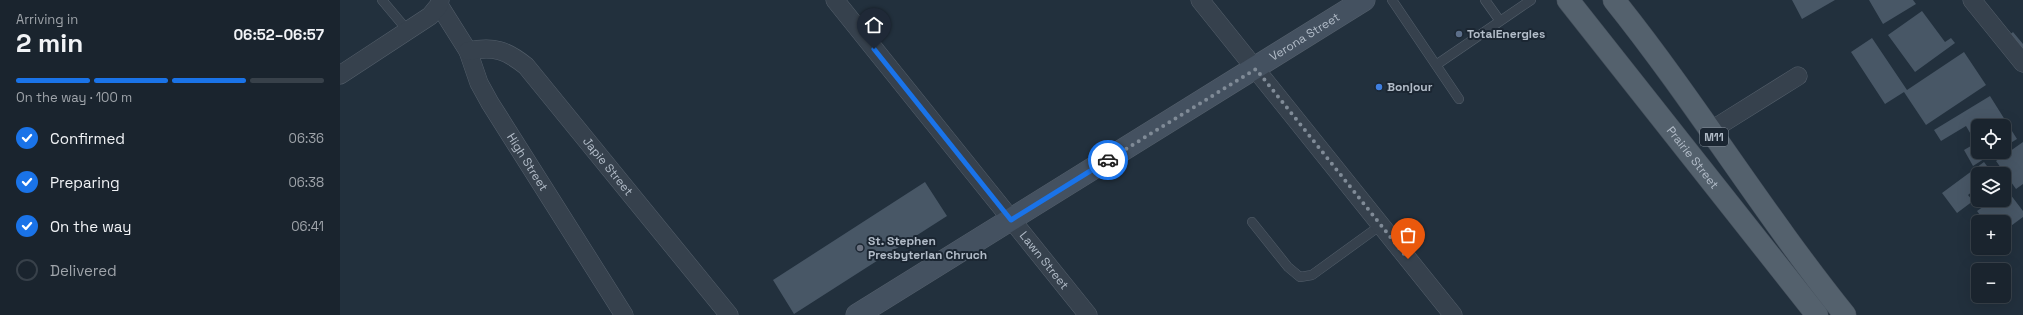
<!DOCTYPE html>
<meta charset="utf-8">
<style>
body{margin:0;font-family:"Space Grotesk",sans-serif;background:#232c36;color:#f1f3f6;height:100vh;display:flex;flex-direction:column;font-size:15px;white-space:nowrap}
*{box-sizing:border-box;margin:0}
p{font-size:13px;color:#9fa4aa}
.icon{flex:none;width:22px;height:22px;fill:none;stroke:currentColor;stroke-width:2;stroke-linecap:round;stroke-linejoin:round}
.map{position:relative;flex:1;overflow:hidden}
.details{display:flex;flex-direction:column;background:#1a242e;width:340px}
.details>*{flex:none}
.fabs{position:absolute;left:1631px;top:119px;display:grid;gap:8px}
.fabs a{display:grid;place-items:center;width:40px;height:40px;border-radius:6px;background:#1a242e;box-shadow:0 4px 16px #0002,0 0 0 1px #38414a;font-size:20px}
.pin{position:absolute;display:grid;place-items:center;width:34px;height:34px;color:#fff;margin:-41px -17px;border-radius:50% 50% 50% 0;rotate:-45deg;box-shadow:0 0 4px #0007}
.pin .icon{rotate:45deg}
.courier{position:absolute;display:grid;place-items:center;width:40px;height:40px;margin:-20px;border:3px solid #1a73e8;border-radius:50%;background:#fff;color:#222;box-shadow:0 1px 5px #0007}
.head em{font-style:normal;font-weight:600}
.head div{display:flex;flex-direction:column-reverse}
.head{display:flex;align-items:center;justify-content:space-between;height:68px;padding:0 16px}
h1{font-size:26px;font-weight:600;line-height:30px}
.bar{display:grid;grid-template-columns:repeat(4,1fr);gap:6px 4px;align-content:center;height:48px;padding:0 16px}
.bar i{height:5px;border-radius:3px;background:#38414a}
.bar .current{background:#1a73e8}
.bar p{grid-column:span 4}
ol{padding:0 16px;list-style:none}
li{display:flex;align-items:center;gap:12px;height:44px}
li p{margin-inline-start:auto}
li .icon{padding:4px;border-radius:50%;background:#1a73e8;color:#fff;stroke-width:4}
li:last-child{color:#9fa4aa}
li i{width:22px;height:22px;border:2px solid #38414a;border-radius:50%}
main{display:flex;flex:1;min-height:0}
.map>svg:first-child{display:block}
.building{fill:#485766}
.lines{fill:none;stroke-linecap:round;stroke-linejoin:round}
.lane-casing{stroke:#545f6b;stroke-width:10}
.street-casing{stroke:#545f6b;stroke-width:19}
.secondary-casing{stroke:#545f6b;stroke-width:23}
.primary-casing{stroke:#424d59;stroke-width:23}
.lane{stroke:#36414d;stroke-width:9}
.street{stroke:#36414d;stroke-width:18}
.secondary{stroke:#445160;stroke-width:22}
.primary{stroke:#54616d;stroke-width:22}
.done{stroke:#808b97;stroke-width:4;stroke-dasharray:0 7.2}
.route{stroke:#1a73e8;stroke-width:5}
.service-dot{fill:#5c6f8a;stroke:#1b2632;stroke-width:1.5}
.shop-dot{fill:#3f7fe0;stroke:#1b2632;stroke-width:1.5}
.worship-dot{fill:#6b7280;stroke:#1b2632;stroke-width:1.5}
.labels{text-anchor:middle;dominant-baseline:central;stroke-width:4;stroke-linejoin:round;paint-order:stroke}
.shield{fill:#1b2632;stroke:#858f9b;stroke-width:1}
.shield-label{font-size:11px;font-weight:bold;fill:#b2bcc8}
.poi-label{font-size:12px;font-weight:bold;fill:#b2bcc8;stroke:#1b2632;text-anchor:start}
.street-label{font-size:12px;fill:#b2bcc8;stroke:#1b2632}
</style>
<main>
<section class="details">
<div class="head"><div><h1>2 min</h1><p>Arriving in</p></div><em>06:52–06:57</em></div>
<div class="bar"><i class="current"></i><i class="current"></i><i class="current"></i><i></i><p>On the way · 100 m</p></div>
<ol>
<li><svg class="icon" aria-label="check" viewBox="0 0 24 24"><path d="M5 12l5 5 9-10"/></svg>Confirmed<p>06:36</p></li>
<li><svg class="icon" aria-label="check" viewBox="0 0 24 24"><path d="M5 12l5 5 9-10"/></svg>Preparing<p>06:38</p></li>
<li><svg class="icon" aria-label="check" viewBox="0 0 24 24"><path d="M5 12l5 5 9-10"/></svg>On the way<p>06:41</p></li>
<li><i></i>Delivered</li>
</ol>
</section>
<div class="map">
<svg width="1683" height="315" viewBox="0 0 1683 315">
<rect width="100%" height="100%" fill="#22303d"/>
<path class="building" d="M 1452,0 L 1495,0 L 1462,19 Z
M 1529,0 L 1573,0 L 1576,4 L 1543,24 Z
M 1582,11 L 1605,42 L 1611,38 L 1615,43 L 1575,72 L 1548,35 Z
M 1673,32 L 1683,44 L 1683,51 L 1665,39 Z
M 1532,38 L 1567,90 L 1624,52 L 1646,85 L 1586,125 L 1564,92 L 1545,104 L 1511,52 Z
M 1650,96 L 1677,139 L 1664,147 L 1664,126 L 1638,126 L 1638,152 L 1655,152 L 1633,166 L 1624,150 L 1636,143 L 1626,126 L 1601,141 L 1594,130 Z
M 1683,142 L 1683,184 L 1676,189 L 1656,161 Z
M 1644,162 L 1653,174 L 1638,174 L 1638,187 L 1628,195 L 1633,201 L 1617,213 L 1602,193 Z
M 585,182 L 607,216 L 454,314 L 433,280 Z
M 1667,190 L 1683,211 L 1683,217 L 1664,231 L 1664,222 L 1657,222 L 1655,220 L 1652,222 L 1645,222 L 1637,211 L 1653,200 L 1664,200 L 1664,192 Z"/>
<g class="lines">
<g class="lane-casing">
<path id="lane" d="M 42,0 L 68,31
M 1052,0 L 1119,99
M 1145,0 L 1160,21
M 1096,65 L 1191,0
M 912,222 L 948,267 L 960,277 L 972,275 L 1041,225"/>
</g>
<g class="street-casing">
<g id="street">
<path id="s1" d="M 495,0 L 748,315"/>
<path d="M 860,0 L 1113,315"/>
<path d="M 1632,0 L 1683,63"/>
<path id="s2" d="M 99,5 L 128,51 L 139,83 L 150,103 L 284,315"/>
<path id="s3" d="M 128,51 C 154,46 166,50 186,66 L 389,315"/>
<path d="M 0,75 L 90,16 L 99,5 L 100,0"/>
<path d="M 1370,131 L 1458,76"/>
</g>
</g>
<g class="secondary-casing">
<g id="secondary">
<path id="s4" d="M 517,315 L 1024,0"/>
</g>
</g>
<g class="primary-casing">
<g id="primary">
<path id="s5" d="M 1228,0 L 1477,315"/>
<path d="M 1274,0 C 1355,101 1423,213 1505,315"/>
</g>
</g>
<use href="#lane" class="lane"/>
<use href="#street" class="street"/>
<use href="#secondary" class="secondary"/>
<use href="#primary" class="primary"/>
</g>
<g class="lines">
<path class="done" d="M 768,160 L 916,69 L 1068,259"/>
<path class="route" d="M 534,49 L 671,220 L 768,160"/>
</g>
<circle class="service-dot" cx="1119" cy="34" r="4"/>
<circle class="shop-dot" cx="1039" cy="87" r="4"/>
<circle class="worship-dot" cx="520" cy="248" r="4"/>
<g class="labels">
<rect class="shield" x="1360" y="128" width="28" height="18" rx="3"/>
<g class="shield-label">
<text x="1374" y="137">M11</text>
</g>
<g class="poi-label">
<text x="1127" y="34">TotalEnergies</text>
<text x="1047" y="87">Bonjour</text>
<text x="528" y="241">St. Stephen<tspan x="528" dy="14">Presbyterian Chruch</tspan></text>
</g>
<g class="street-label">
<text stroke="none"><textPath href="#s4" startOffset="527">Verona Street</textPath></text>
<text stroke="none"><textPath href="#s5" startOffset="201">Prairie Street</textPath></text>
<text stroke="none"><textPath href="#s2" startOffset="181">High Street</textPath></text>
<text stroke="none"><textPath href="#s3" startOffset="192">Japie Street</textPath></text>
<text stroke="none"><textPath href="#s1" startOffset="334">Lawn Street</textPath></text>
</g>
</g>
</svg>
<div class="fabs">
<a><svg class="icon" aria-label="locate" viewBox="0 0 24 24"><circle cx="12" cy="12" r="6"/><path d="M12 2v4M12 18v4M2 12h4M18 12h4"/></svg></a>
<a><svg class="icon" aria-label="layers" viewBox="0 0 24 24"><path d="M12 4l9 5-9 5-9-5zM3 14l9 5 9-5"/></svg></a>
<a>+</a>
<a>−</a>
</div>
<div class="pin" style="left:1068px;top:259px;background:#ea580c"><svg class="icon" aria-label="bag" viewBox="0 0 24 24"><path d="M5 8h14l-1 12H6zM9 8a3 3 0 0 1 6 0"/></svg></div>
<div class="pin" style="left:534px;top:49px;background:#1f2937"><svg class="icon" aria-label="home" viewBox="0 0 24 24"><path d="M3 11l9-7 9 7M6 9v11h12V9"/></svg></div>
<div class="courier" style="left:768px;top:160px"><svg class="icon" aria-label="car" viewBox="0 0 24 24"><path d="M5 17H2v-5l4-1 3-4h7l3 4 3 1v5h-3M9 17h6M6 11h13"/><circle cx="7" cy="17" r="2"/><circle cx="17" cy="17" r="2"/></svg></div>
</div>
</main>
